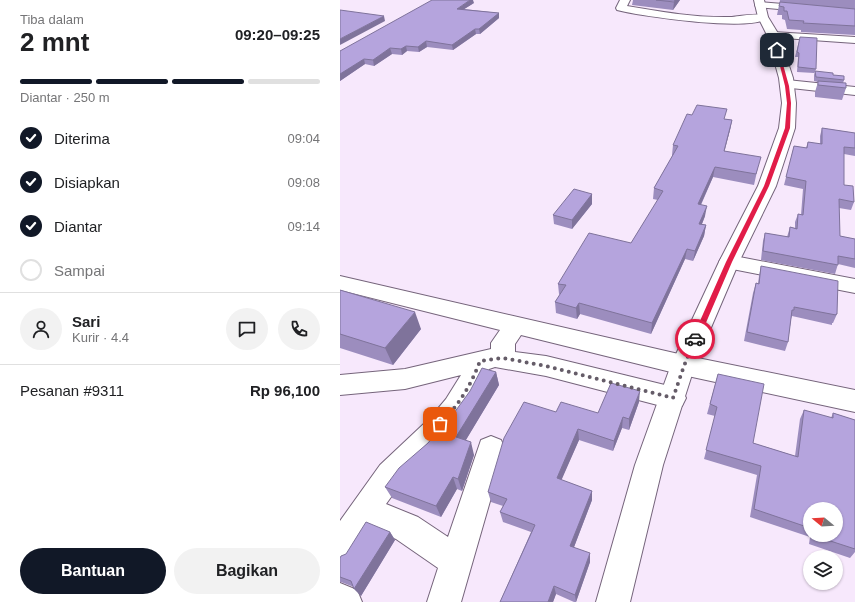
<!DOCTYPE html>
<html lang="id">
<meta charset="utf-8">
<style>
body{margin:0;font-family:Arial,sans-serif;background:#f2f2f2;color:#202124;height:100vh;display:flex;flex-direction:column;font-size:15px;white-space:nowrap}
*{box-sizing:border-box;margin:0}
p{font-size:13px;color:#757577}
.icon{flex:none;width:22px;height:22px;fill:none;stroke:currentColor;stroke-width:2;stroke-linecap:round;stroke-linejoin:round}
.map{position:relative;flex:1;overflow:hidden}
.drawer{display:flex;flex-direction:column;background:#fff;width:340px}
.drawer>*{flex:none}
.needle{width:26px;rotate:288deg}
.controls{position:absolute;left:463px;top:502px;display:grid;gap:8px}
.controls a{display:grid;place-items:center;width:40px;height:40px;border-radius:50%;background:#fff;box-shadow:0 1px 3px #0004;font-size:20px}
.pin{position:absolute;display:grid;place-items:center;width:34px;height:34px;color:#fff;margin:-17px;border-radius:8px;box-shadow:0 2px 6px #0006}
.courier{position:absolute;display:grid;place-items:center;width:40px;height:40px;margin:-20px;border:3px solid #e11d48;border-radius:50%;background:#fff;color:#222;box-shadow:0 1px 5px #0007}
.summary em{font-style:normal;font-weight:600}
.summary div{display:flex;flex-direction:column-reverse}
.summary{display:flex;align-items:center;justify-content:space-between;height:68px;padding:0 20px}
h1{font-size:26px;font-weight:600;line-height:30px}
.bar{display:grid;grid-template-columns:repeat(4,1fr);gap:6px 4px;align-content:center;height:48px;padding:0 20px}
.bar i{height:5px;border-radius:3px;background:#e0e0e0}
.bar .on{background:#111827}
.bar p{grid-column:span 4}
.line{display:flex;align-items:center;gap:10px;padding:0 20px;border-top:1px solid #e0e0e0}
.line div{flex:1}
.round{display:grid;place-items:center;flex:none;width:42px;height:42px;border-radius:21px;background:#f2f2f2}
ol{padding:0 20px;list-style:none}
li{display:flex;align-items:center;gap:12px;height:44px}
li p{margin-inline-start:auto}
li .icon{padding:4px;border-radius:50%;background:#111827;color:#fff;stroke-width:4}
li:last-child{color:#757577}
li i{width:22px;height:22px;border:2px solid #e0e0e0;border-radius:50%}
.primary-button{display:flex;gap:8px;margin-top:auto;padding:8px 20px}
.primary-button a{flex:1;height:46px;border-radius:24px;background:#111827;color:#fff;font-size:16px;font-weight:600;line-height:46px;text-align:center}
.primary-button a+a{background:#f2f2f2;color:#202124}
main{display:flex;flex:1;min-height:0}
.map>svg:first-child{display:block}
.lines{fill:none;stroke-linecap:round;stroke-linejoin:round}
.street-casing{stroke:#75647b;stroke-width:2}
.highway-casing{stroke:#75647b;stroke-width:2}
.street{fill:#fff;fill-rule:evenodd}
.highway{fill:#fff;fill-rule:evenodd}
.wall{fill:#9c8dbe;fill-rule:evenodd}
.shaded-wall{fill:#7f739b}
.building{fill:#b5a4dd;stroke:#7f739b}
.route{fill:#e11d48}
.done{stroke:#655c68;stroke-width:4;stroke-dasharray:0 7.2}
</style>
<main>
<section class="drawer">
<div class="summary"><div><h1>2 mnt</h1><p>Tiba dalam</p></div><em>09:20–09:25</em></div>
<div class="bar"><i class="on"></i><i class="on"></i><i class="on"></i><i></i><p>Diantar · 250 m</p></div>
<ol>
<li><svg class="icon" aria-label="check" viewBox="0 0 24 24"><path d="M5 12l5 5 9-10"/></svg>Diterima<p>09:04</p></li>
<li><svg class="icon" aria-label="check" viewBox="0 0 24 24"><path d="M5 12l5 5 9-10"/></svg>Disiapkan<p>09:08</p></li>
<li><svg class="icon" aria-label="check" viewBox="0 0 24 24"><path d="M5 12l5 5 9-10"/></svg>Diantar<p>09:14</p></li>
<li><i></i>Sampai</li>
</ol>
<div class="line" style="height:72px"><a class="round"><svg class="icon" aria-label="person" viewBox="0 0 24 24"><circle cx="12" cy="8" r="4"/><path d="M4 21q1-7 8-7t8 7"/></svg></a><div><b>Sari</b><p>Kurir · 4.4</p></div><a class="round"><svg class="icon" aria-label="chat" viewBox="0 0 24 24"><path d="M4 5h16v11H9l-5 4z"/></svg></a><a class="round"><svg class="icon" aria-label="phone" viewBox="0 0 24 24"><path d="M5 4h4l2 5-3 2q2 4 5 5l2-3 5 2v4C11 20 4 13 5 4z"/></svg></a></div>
<div class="line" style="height:52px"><div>Pesanan #9311</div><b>Rp 96,100</b></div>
<div class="primary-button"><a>Bantuan</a><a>Bagikan</a></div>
</section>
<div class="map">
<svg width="515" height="602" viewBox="0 0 515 602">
<rect width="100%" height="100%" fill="#f7e8fc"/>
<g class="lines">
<g class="street-casing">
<path id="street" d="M 280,0 L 290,0 L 287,6 C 322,12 357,18 392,17 C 400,16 424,12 428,17 C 416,33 299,16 277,10 L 276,8 Z
M 420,2 L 515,10 L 515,16 L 416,7 L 415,5 L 416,3 Z
M 433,32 L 515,37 L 515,43 L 429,37 L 427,35 L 429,33 Z
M 447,80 L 515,87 L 515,95 L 442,87 L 440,84 L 442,81 Z
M 389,255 L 515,279 L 515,293 L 382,267 L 379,262 L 382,257 Z
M 0,276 L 343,355 L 515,390 L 515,412 L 343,375 L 181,335 L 175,344 L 175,352 L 206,356 L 333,387 L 342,390 L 346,398 L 342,406 L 333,409 L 206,376 L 155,367 L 149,369 L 132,403 L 117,425 L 92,454 L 64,479 L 46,504 L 78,517 L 108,537 L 141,440 L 151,436 L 161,440 L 165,449 L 121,602 L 87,602 L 98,568 L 56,539 L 31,528 L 11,561 L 0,566 L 0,521 L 40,465 L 90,418 L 106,399 L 121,375 L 65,389 L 0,395 L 0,375 L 65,369 L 151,349 L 151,343 L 160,330 L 0,290 Z
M 0,583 L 17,590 L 22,602 L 0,602 Z"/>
</g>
<g class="highway-casing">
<path id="highway" d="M 414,0 L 424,0 L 428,17 L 439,35 L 453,78 L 456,103 L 455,128 L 436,186 L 399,262 L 355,365 L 323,465 L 290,602 L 256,602 L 295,465 L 331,365 L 379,262 L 418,186 L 439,128 L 442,103 L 439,78 L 427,35 L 418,17 Z"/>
</g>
<use href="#street" class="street"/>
<use href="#highway" class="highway"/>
</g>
<path class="wall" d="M 293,0 L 340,0 L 333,10 L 292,5 Z
M 439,0 L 515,0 L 515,35 L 461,32 L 461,30 L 447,29 L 445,20 L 442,19 L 442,15 L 437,15 L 440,0 Z
M 134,3 L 124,9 L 159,13 L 159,18 L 140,34 L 136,34 L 113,50 L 87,47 L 79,52 L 67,51 L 62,55 L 52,54 L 34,66 L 25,64 L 0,81 L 0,51 Z
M 460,37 L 476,69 L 474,73 L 457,72 L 458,57 L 455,57 Z
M 475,71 L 493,75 L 504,80 L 503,83 L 506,88 L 502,100 L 475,97 L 475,92 L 478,82 L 474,81 L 474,75 Z
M 385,119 L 392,120 L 390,130 L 384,151 L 418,167 L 414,185 L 373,177 L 361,205 L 365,216 L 362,224 L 366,225 L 364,236 L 353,261 L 345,259 L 311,334 L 240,314 L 237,319 L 216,313 L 215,302 L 220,295 L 219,294 L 218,284 L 291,243 L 318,200 L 313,199 L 314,188 L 333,155 L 332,155 L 333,145 Z
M 482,128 L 515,133 L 515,156 L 504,154 L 504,185 L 514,202 L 511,210 L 499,208 L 500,236 L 515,239 L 515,268 L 498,264 L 495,274 L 421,260 L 423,241 L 425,233 L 447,237 L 450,227 L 455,228 L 455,222 L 458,214 L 461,215 L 463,189 L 444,185 L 454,146 L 466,148 L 468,142 L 480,144 L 480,136 Z
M 252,194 L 252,204 L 232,229 L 214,224 L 213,215 Z
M 421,266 L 497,314 L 493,323 L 492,323 L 492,325 L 452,316 L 451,319 L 448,342 L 445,351 L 404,341 L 413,293 L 416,283 L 418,284 L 419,276 Z
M 0,290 L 81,329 L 53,365 L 0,348 Z
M 156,372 L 159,385 L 125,441 L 134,455 L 122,491 L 117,489 L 101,517 L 52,498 L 45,487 Z
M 378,374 L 413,443 L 455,456 L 460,419 L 464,410 L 491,418 L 493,413 L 515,420 L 515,552 L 510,558 L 469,544 L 470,537 L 410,517 L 417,475 L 364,459 L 375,416 L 367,414 ZM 470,509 L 496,535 L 470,535 Z
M 299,402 L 289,430 L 282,428 L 273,451 L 239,440 L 221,480 L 252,491 L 252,500 L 234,547 L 250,562 L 236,602 L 234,602 L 216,594 L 213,602 L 160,602 L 191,532 L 163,522 L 160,512 L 163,506 L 151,502 L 148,492 L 216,412 L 258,413 Z
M 50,532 L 55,540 L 21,596 L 14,587 L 1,582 L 0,582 L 0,558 Z"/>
<path class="shaded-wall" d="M 130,0 L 133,0 L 134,3 L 118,13 L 117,9 Z
M 335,0 L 340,0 L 333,10 L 334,2 Z
M 159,13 L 159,18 L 140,34 L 139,29 Z
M 44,16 L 45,21 L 0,45 L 0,39 Z
M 135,29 L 136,34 L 113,50 L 112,45 Z
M 86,41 L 87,47 L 79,52 L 78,47 Z
M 66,46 L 67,51 L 62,55 L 61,49 Z
M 50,48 L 52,54 L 34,66 L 33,60 Z
M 24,59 L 25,64 L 0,81 L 0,74 Z
M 392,120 L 390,130 L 382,161 L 384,151 Z
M 375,167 L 373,177 L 356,215 L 358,204 Z
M 252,194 L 252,204 L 232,229 L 232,220 Z
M 367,206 L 365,216 L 358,234 L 359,224 Z
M 366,225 L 364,236 L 353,261 L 355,251 Z
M 347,249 L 345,259 L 311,334 L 312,323 Z
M 239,303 L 240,314 L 237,319 L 236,308 Z
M 75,312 L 81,329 L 53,365 L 45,348 Z
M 156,372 L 159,385 L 120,450 L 116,437 Z
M 300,391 L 299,402 L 289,430 L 289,419 Z
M 283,417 L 282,428 L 273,451 L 274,441 Z
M 238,429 L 239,440 L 218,488 L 217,478 Z
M 131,442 L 134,455 L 122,491 L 118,479 Z
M 113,477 L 117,489 L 101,517 L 96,506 Z
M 252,491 L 252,500 L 231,555 L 230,546 Z
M 50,532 L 55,540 L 21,596 L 14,589 Z
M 250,553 L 250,562 L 236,602 L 235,595 Z
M 214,586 L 216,594 L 213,602 L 208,602 Z"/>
<path class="building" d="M 92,0 L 130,0 L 117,9 L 159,13 L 139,29 L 135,29 L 112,45 L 86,41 L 78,47 L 66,46 L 61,49 L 50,48 L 33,60 L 24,59 L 0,74 L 0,51 Z
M 316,0 L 335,0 L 334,2 Z
M 440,2 L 515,9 L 515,26 L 463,23 L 464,21 L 449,20 L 447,11 L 444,11 L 444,7 L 439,6 Z
M 0,10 L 44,16 L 0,39 Z
M 460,37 L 477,38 L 476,69 L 458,67 L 459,53 L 457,52 Z
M 475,71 L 493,73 L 493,75 L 504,76 L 504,80 L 476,77 Z
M 478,81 L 506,83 L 506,88 L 478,85 Z
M 357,105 L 387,109 L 384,119 L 392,120 L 384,151 L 421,157 L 416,174 L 375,167 L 358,204 L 367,206 L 359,224 L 366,225 L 355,251 L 347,249 L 312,323 L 239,303 L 236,308 L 215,302 L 226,285 L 218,284 L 249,233 L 291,243 L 323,191 L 314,188 L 338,146 L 333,145 L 347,114 L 352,115 Z
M 482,128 L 515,133 L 515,148 L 504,147 L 504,185 L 513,186 L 514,202 L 499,199 L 500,236 L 515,239 L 515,259 L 498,256 L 498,265 L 423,251 L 425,233 L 449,237 L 450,227 L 457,229 L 458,214 L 463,215 L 466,181 L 446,177 L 454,146 L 467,148 L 468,142 L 482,144 Z
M 234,189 L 252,194 L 232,220 L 213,215 Z
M 421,266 L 498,281 L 497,314 L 496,314 L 496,315 L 454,307 L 454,310 L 452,310 L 448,342 L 407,332 L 416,283 L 419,284 Z
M 0,290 L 75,312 L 45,348 L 0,334 Z
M 142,368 L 156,372 L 116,437 L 131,442 L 118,479 L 113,477 L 96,506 L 45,487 L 59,468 L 88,443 L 114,413 L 130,391 Z
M 378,374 L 424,384 L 413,443 L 458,457 L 464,410 L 493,418 L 493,413 L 515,420 L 515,549 L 475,536 L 475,535 L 496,535 L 496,509 L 470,509 L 470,528 L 414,509 L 421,466 L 366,450 L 377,407 L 370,404 Z
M 271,383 L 300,391 L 289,419 L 283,417 L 274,441 L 238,429 L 217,478 L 252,491 L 230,546 L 250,553 L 235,595 L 214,586 L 208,602 L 160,602 L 195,525 L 160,512 L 167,499 L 148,492 L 164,438 L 184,402 L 216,412 L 221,402 L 258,413 Z
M 26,522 L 50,532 L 14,589 L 11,581 L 0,577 L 0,558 L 1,556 L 6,554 Z"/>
<path class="route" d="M 437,49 L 439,50 L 449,86 L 451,103 L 450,128 L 429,186 L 392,262 L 359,339 L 355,342 L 352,339 L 386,262 L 424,186 L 445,128 L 447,103 L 445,86 L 436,50 Z"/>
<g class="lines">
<path class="done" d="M 100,424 C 119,405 131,385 140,361 L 163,358 L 206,366 L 333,398 L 344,366 L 355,339"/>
</g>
</svg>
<div class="controls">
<a><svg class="needle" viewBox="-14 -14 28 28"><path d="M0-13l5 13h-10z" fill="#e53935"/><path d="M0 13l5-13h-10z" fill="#757577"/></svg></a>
<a><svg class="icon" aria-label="layers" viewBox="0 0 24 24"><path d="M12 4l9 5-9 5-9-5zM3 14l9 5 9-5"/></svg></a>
</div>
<div class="pin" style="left:100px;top:424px;background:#ea580c"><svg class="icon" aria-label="bag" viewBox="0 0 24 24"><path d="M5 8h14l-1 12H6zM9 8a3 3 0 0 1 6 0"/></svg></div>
<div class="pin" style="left:437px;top:50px;background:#1f2937"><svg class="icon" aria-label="home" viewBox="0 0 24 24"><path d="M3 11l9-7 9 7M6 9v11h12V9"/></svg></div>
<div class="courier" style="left:355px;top:339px"><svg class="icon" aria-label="car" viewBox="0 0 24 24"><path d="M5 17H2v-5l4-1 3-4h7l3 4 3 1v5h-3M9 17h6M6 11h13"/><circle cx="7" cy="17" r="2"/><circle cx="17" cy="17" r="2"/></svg></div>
</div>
</main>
